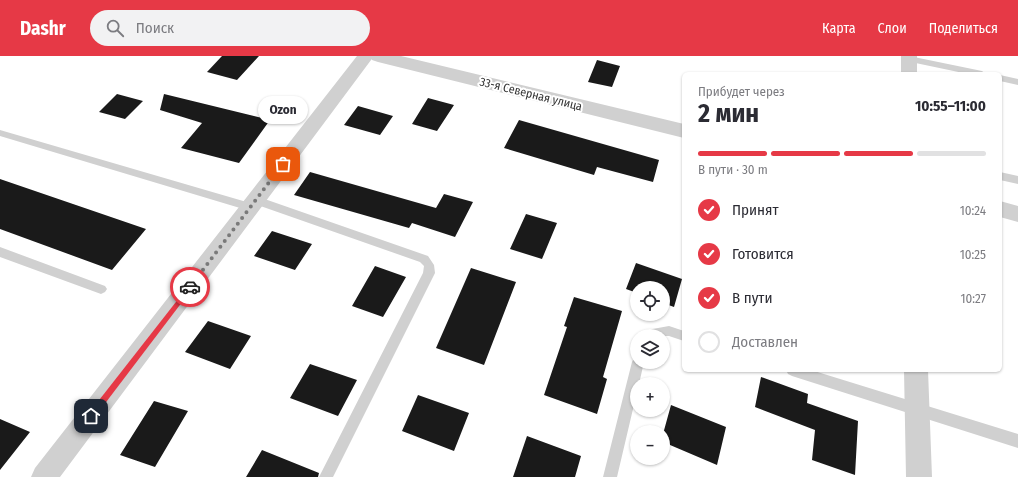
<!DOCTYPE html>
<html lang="ru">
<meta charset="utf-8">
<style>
body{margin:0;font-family:"Fira Sans Condensed",sans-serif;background:#f2f2f3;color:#2b2b33;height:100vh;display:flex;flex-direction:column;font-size:15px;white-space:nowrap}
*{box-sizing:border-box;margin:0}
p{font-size:13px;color:#7c7c81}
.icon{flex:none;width:22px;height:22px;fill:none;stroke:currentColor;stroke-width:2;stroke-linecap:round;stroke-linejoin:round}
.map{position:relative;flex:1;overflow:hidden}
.details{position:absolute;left:682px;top:16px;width:320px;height:300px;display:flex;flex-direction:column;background:#fff;border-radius:6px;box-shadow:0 1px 3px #0004}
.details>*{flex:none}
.controls{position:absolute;left:630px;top:225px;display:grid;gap:8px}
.controls a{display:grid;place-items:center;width:40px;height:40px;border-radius:50%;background:#fff;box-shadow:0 1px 3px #0004;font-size:20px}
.pin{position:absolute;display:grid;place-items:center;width:34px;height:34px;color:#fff;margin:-17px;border-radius:8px;box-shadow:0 2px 6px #0006}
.courier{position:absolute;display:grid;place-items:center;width:40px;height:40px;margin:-20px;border:3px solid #e63946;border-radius:50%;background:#fff;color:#222;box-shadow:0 1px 5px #0007}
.bubble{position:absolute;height:28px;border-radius:14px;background:#fff;box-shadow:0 1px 3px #0004;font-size:13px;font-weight:700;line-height:28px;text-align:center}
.headline em{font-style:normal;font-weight:700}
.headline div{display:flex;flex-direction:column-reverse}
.headline{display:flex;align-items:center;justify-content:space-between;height:68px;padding:0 16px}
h1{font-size:26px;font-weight:700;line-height:30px}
.bar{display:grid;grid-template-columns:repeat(4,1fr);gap:6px 4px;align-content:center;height:48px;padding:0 16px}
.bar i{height:5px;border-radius:3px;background:#e1e1e2}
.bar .selected{background:#e63946}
.bar p{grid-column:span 4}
ol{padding:0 16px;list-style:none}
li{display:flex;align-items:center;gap:12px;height:44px}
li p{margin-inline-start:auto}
li .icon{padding:4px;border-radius:50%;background:#e63946;color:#fff;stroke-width:4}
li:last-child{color:#7c7c81}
li i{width:22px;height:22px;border:2px solid #e1e1e2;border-radius:50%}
header{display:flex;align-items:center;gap:24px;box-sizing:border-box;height:56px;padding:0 20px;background:#e63946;color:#fff}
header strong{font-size:19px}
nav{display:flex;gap:22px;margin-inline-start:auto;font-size:14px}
.search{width:280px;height:36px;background:#f2f2f3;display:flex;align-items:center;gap:10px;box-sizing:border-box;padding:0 14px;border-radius:22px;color:#7c7c81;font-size:15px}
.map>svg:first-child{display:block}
.building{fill:#1a1a1a}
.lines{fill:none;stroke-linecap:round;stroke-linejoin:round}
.service{fill:#d0d0d0;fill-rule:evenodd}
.minor{fill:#d0d0d0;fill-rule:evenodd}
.tertiary{fill:#d0d0d0;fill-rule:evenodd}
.route{fill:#e63946}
.done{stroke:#7a7a7a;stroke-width:4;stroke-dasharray:0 7.2}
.labels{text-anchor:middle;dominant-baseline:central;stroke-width:4;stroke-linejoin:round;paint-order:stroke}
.street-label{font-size:12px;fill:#333;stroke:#fff}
</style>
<header>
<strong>Dashr</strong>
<div class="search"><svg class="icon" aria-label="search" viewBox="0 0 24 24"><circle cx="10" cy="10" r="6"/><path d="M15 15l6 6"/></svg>Поиск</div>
<nav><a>Карта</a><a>Слои</a><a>Поделиться</a></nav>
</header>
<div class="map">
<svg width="1018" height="421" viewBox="0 0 1018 421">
<rect width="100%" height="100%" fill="#fff"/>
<path class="building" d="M 222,0 L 259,0 L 237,24 L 207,16 Z
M 597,4 L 620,10 L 612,31 L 588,26 Z
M 117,38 L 143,45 L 125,63 L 99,56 Z
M 164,38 L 270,64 L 239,107 L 181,92 L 202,67 L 160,54 Z
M 428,42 L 454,49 L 437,75 L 412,68 Z
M 358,50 L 393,60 L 380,79 L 344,69 Z
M 519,64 L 659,104 L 653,126 L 597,111 L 594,119 L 504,92 Z
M 310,116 L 436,152 L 444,138 L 473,146 L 455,181 L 412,167 L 409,172 L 294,139 Z
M 0,123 L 146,173 L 112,214 L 0,173 Z
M 526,158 L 557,167 L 542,203 L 510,193 Z
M 272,175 L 312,188 L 295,214 L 254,200 Z
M 636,207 L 682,223 L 674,251 L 663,247 L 663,232 L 637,232 L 637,237 L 626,233 Z
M 375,210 L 406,221 L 383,261 L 352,250 Z
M 471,212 L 516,226 L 484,309 L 436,292 Z
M 574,241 L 622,255 L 603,321 L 607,323 L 597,358 L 544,339 L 567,271 L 564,270 Z
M 208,265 L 251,280 L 230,313 L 185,296 Z
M 310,308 L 357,324 L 338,360 L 290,342 Z
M 761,321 L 808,338 L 807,347 L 858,365 L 855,419 L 812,404 L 815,374 L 755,351 Z
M 418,339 L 469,357 L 454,395 L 402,375 Z
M 154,345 L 188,355 L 155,411 L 120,399 Z
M 671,349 L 726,371 L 717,409 L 663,386 L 663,378 Z
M 0,363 L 30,376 L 0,414 Z
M 527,380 L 581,400 L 575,421 L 513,421 Z
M 262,394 L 319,417 L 318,421 L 246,421 Z"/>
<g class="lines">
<path class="service" d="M 909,0 L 982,15 L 986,18 L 968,18 L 906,5 L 906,1 Z
M 1000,19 L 1018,23 L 1018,29 L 1000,25 Z
M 0,74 L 250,147 L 255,151 L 250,155 L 0,80 Z
M 1000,116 L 1018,120 L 1018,128 L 1000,124 Z
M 256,140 L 428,200 L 434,209 L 435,217 L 333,421 L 319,421 L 423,217 L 424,210 L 420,206 L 252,147 L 251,144 L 252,141 Z
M 0,191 L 105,230 L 107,233 L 105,236 L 101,238 L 0,201 Z
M 669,270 L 684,275 L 684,285 L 669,280 L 644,280 L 647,274 Z
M 637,301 L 637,306 L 644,306 L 639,328 L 637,328 L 637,336 L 617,421 L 603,421 L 632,306 L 634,302 Z
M 786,314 L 811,314 L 1018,378 L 1018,392 L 792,320 L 788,318 Z"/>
<path class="minor" d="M 357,0 L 374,0 L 60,421 L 31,421 L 35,412 Z
M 901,0 L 917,0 L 917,18 L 901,18 Z
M 904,314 L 928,314 L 932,421 L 906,421 Z"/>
<path class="tertiary" d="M 370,0 L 401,0 L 684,68 L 684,82 L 378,6 L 372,4 Z
M 1000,145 L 1018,150 L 1018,166 L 1000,161 Z"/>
</g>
<path class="route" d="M 190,228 L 192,229 L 192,233 L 94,362 L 89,362 L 89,357 Z"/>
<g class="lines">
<path class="done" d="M 190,231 L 283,108"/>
</g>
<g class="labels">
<g class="street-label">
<text transform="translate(531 38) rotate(14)">33-я Северная улица</text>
</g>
</g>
</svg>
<div class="controls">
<a><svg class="icon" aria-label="locate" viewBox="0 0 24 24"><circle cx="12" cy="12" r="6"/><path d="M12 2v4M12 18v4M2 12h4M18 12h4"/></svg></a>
<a><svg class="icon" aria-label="layers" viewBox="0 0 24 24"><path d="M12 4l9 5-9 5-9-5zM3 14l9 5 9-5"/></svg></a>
<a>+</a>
<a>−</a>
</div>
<div class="pin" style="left:283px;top:108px;background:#ea580c"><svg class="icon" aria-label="bag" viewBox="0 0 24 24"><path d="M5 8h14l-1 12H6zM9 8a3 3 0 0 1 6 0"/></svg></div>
<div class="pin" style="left:91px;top:360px;background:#1f2937"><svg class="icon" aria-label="home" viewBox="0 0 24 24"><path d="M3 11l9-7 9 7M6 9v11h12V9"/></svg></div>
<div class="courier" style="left:190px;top:231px"><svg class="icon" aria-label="car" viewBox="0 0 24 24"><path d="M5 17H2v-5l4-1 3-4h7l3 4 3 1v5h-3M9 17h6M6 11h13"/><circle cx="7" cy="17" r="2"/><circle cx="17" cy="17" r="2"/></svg></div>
<div class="bubble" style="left:258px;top:40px;width:50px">Ozon</div>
<section class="details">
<div class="headline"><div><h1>2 мин</h1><p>Прибудет через</p></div><em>10:55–11:00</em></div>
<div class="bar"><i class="selected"></i><i class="selected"></i><i class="selected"></i><i></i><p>В пути · 30 m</p></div>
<ol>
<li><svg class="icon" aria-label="check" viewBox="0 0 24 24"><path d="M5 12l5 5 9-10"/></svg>Принят<p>10:24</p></li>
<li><svg class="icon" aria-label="check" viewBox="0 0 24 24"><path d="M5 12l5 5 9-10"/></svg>Готовится<p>10:25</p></li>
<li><svg class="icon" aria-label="check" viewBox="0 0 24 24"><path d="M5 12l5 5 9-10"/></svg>В пути<p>10:27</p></li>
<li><i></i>Доставлен</li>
</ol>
</section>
</div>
